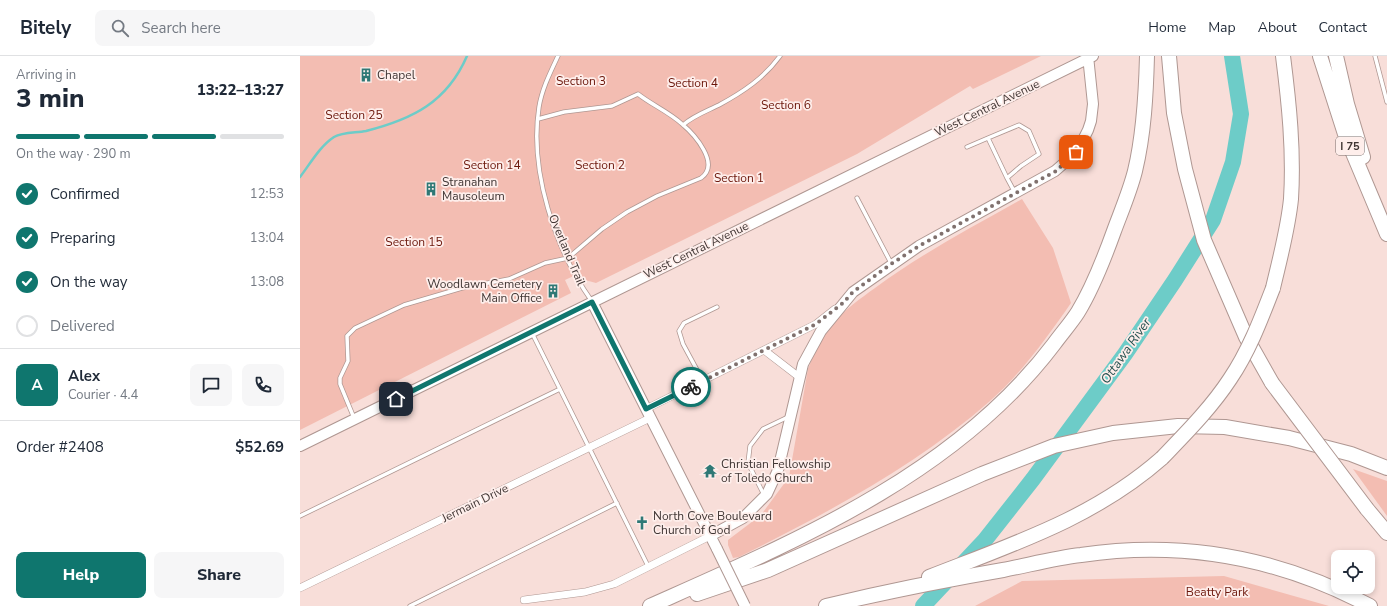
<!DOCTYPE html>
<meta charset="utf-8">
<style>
body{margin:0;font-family:"Nunito Sans",sans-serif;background:#f6f6f7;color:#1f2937;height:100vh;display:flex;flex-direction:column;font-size:15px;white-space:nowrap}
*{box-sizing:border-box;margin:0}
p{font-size:13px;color:#747a83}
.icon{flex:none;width:22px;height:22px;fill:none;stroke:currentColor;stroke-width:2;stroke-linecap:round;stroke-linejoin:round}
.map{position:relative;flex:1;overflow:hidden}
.details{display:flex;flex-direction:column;background:#fff;width:300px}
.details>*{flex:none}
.controls{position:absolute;left:1031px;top:494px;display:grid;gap:8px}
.controls a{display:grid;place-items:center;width:44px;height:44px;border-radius:8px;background:#fff;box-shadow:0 2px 6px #0003;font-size:20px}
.pin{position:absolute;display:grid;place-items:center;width:34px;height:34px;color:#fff;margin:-17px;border-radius:8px;box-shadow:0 2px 6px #0006}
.courier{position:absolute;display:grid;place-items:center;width:40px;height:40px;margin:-20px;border:3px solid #0f766e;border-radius:50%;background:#fff;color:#222;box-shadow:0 1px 5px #0007}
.head em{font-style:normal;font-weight:800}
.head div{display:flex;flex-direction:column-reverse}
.head{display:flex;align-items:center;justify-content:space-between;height:68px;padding:0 16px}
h1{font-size:26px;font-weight:800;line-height:30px}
.bar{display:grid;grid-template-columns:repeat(4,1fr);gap:6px 4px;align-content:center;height:48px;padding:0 16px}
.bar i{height:5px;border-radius:3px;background:#e0e1e3}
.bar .current{background:#0f766e}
.bar p{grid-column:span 4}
.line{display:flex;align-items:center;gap:10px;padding:0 16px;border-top:1px solid #e0e1e3}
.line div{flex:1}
.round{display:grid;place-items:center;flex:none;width:42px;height:42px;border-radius:8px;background:#f6f6f7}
ol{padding:0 16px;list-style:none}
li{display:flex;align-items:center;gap:12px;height:44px}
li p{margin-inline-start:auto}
li .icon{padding:4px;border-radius:50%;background:#0f766e;color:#fff;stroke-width:4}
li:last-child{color:#747a83}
li i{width:22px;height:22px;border:2px solid #e0e1e3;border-radius:50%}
.cta{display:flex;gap:8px;margin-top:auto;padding:8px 16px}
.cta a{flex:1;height:46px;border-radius:8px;background:#0f766e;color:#fff;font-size:16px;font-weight:800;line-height:46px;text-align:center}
.cta a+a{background:#f6f6f7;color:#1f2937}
header{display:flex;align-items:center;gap:24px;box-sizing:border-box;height:56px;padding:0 20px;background:#fff;border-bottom:1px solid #e0e1e3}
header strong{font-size:19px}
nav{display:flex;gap:22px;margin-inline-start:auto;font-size:14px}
.search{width:280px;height:36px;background:#f6f6f7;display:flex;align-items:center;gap:10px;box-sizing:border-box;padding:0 14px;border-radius:8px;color:#747a83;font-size:15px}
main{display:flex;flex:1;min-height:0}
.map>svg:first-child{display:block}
.green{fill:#f3bdb2}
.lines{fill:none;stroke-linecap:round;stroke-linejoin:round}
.stream{stroke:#6dccc8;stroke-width:2.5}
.river{stroke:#6dccc8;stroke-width:16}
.lane-casing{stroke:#af9792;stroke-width:5}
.street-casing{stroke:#af9792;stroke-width:8}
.secondary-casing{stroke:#af9792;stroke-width:12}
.highway-casing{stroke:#af9792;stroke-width:16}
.lane{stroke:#fff;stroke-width:3.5}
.street{stroke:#fff;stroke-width:7}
.secondary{stroke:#fff;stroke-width:10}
.highway{stroke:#fff;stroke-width:14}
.secondary-bridge-casing{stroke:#af9792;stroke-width:12;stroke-linecap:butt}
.highway-bridge-casing{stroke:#af9792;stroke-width:16;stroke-linecap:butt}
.secondary-bridge{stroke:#fff;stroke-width:10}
.highway-bridge{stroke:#fff;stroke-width:14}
.done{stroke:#80716e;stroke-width:4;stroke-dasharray:0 7.2}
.route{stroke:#0f766e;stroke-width:5}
.labels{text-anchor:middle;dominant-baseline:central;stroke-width:3.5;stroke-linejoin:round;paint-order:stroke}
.shield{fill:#feeeeb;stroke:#796d6b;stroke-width:1}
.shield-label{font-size:11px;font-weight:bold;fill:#403634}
.poi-label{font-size:12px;fill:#403634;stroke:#feeeeb;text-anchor:start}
.park-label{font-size:12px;fill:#6b160a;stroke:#feeeeb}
.street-label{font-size:12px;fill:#403634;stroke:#feeeeb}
.water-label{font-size:13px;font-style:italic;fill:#275250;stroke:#feeeeb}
</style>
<header>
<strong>Bitely</strong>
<div class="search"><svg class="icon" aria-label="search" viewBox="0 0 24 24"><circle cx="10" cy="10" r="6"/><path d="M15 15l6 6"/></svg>Search here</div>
<nav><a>Home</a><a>Map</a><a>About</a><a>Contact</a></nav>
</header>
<main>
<section class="details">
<div class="head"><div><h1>3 min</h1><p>Arriving in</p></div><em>13:22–13:27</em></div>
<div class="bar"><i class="current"></i><i class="current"></i><i class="current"></i><i></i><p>On the way · 290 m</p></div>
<ol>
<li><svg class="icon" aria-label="check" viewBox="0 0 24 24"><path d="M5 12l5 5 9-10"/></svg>Confirmed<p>12:53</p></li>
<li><svg class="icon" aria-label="check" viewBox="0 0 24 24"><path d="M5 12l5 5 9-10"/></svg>Preparing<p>13:04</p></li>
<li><svg class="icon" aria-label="check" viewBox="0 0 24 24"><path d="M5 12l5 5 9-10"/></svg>On the way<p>13:08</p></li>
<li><i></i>Delivered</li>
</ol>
<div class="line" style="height:72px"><b class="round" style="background:#0f766e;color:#fff">A</b><div><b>Alex</b><p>Courier · 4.4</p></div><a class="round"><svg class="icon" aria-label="chat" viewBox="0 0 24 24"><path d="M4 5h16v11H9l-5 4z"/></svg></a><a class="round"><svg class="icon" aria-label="phone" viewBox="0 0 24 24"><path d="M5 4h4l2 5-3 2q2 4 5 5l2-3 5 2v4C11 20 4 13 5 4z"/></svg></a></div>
<div class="line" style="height:52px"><div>Order #2408</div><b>$52.69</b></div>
<div class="cta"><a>Help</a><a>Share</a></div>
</section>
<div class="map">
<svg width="1087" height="550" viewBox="0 0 1087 550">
<rect width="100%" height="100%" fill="#f8ded9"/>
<path class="green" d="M 0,0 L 741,0 L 673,33 L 670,30 L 557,98 L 296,227 L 285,224 L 280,217 L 265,224 L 271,237 L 0,374 Z
M 722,143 L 753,192 L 771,247 C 748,280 721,318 690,345 C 616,410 527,457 439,501 L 433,502 L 428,489 L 428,484 L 461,459 L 489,421 L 508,313 C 514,297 522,281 533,268 C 544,254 561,242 575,232 C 621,198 672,171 722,143 Z
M 1053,413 L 1087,425 L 1087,460 Z
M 924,520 L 1029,550 L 675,550 L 722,525 Z"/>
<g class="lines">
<path class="stream" d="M 0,121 C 10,108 20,90 34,81 C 43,76 56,77 66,75 C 113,63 147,46 167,0"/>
<path class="river" d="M 623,550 L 685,484 L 733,423 L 825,298 L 875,224 L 913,164 L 933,106 L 941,58 L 932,0"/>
<g class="lane-casing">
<path id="lane" d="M 258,0 C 250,17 242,33 239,51 C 229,114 255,193 291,244
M 1075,0 L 1087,46
M 383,69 C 393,60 407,55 419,49 C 443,36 464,22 480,0
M 688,82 L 719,69 L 729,75 L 739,98 L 721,110 L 707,122 L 714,135
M 667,91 L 688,82 L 707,122
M 557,142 L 591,207
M 232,277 L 348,510
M 403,325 L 383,288 L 379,275 L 384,267 L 417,251
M 54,362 L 40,328 L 40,322 L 48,305 L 47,280 L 55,272 L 104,249 L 162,232 L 209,223 L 245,207 L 268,202 L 302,173 L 327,156 L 357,140 L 401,122 C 421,108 394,78 382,68 C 369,56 352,49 338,38 L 312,50 L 264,56 L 238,63
M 464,439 L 448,407 L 450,390 L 463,373 L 488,361
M 0,460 L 260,333
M 110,550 L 317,447"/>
</g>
<g class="street-casing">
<path id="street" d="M 464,294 L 499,321
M 346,353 L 516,268 L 535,253
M 0,532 L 350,362
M 224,544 L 285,536 L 314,528 L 410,480"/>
</g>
<g class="secondary-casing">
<path id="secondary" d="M 292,246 L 417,493
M 0,390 L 793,0
M 410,480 L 443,462 L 467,438 L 478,414 L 503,308 L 521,275 L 553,236 L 619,190 L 755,115 L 777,96 L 788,74 L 791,65 L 793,48 L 788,0"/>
</g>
<g class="highway-casing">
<path id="highway" d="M 869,0 L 874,57 L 885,113 L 904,184 L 946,281 L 972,327
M 1020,0 L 1045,78 L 1087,178
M 1036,0 L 1047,48 L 1063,101
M 973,232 C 980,202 988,173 991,143 C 994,95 989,47 983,0
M 1067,453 L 1087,477
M 629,521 C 713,488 794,462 862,402
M 397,538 L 468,514 L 682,418 L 754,390 L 813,377 L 878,370 L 925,371 L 989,382 L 1051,398 L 1087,412
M 350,550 C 496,485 655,419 754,288 C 762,277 771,267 778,256 C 792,233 805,200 814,175 C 821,156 830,135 835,115 C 844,78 846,38 847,0
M 526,550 C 585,536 644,524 703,514 C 729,509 755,502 781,499 C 882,484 980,502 1070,550"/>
</g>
<use href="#lane" class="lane"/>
<use href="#street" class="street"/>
<use href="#secondary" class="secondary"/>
<use href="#highway" class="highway"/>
<g class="secondary-bridge-casing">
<path id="secondary-bridge" d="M 417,493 L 445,550"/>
</g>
<g class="highway-bridge-casing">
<path id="highway-bridge" d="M 972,327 L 1067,453
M 862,402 C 886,377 911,352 930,323 C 949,295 961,263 973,232"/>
</g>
<use href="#secondary-bridge" class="secondary-bridge"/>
<use href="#highway-bridge" class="highway-bridge"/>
</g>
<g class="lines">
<path class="done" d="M 391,331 L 516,268 L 543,247 L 553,236 L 591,208 L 619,190 L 756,115 L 776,96"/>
<path class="route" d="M 96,343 L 292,246 L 346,353 L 391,331"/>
</g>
<defs>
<g id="building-bare" transform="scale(1.08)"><path d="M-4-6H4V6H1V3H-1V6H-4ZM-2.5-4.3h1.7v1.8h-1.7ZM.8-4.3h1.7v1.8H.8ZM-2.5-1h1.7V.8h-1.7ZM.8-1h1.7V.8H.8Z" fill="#2f7875" stroke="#feeeeb" stroke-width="2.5" paint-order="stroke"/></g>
<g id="temple-bare" transform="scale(1.08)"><path d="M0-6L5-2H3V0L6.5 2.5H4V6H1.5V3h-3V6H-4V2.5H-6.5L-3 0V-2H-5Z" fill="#2f7875" stroke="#feeeeb" stroke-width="2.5" paint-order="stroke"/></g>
<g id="church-bare" transform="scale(1.08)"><path d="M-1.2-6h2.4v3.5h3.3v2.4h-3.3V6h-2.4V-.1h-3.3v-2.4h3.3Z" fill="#2f7875" stroke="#feeeeb" stroke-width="2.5" paint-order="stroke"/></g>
</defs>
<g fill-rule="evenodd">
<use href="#building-bare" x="66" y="19"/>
<use href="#building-bare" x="131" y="133"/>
<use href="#building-bare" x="253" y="235"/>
<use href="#temple-bare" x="410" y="415"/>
<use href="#church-bare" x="342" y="467"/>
</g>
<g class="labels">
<rect class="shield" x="1036" y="81" width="28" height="18" rx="3"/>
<g class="shield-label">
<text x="1050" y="90">I 75</text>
</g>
<g class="poi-label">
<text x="77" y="19">Chapel</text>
<text x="142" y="126">Stranahan<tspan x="142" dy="14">Mausoleum</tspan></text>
<text x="242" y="228" text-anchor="end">Woodlawn Cemetery<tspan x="242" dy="14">Main Office</tspan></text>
<text x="421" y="408">Christian Fellowship<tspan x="421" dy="14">of Toledo Church</tspan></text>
<text x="353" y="460">North Cove Boulevard<tspan x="353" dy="14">Church of God</tspan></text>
</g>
<g class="park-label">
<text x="281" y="25">Section 3</text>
<text x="393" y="27">Section 4</text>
<text x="486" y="49">Section 6</text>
<text x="54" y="59">Section 25</text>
<text x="192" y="109">Section 14</text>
<text x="300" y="109">Section 2</text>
<text x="439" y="122">Section 1</text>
<text x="114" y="186">Section 15</text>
<text x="917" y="536">Beatty Park</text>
</g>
<g class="street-label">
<text transform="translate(687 52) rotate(-26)">West Central Avenue</text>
<text transform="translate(267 194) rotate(67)">Overland Trail</text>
<text transform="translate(396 194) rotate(-26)">West Central Avenue</text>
<text transform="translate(175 447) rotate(-26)">Jermain Drive</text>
</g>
<g class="water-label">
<text transform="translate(826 295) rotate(-55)">Ottawa River</text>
</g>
</g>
</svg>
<div class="controls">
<a><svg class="icon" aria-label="locate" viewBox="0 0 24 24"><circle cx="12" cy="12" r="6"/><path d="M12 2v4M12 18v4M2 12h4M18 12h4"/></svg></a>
</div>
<div class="pin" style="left:776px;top:96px;background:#ea580c"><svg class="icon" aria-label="bag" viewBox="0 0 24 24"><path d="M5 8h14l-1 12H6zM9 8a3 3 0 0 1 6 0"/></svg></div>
<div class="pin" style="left:96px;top:343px;background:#1f2937"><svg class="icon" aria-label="home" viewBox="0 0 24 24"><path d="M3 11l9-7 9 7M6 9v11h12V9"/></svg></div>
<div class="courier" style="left:391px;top:331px"><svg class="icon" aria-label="bike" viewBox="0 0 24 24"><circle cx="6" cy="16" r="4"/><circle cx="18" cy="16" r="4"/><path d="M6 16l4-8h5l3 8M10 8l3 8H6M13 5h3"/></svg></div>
</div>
</main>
